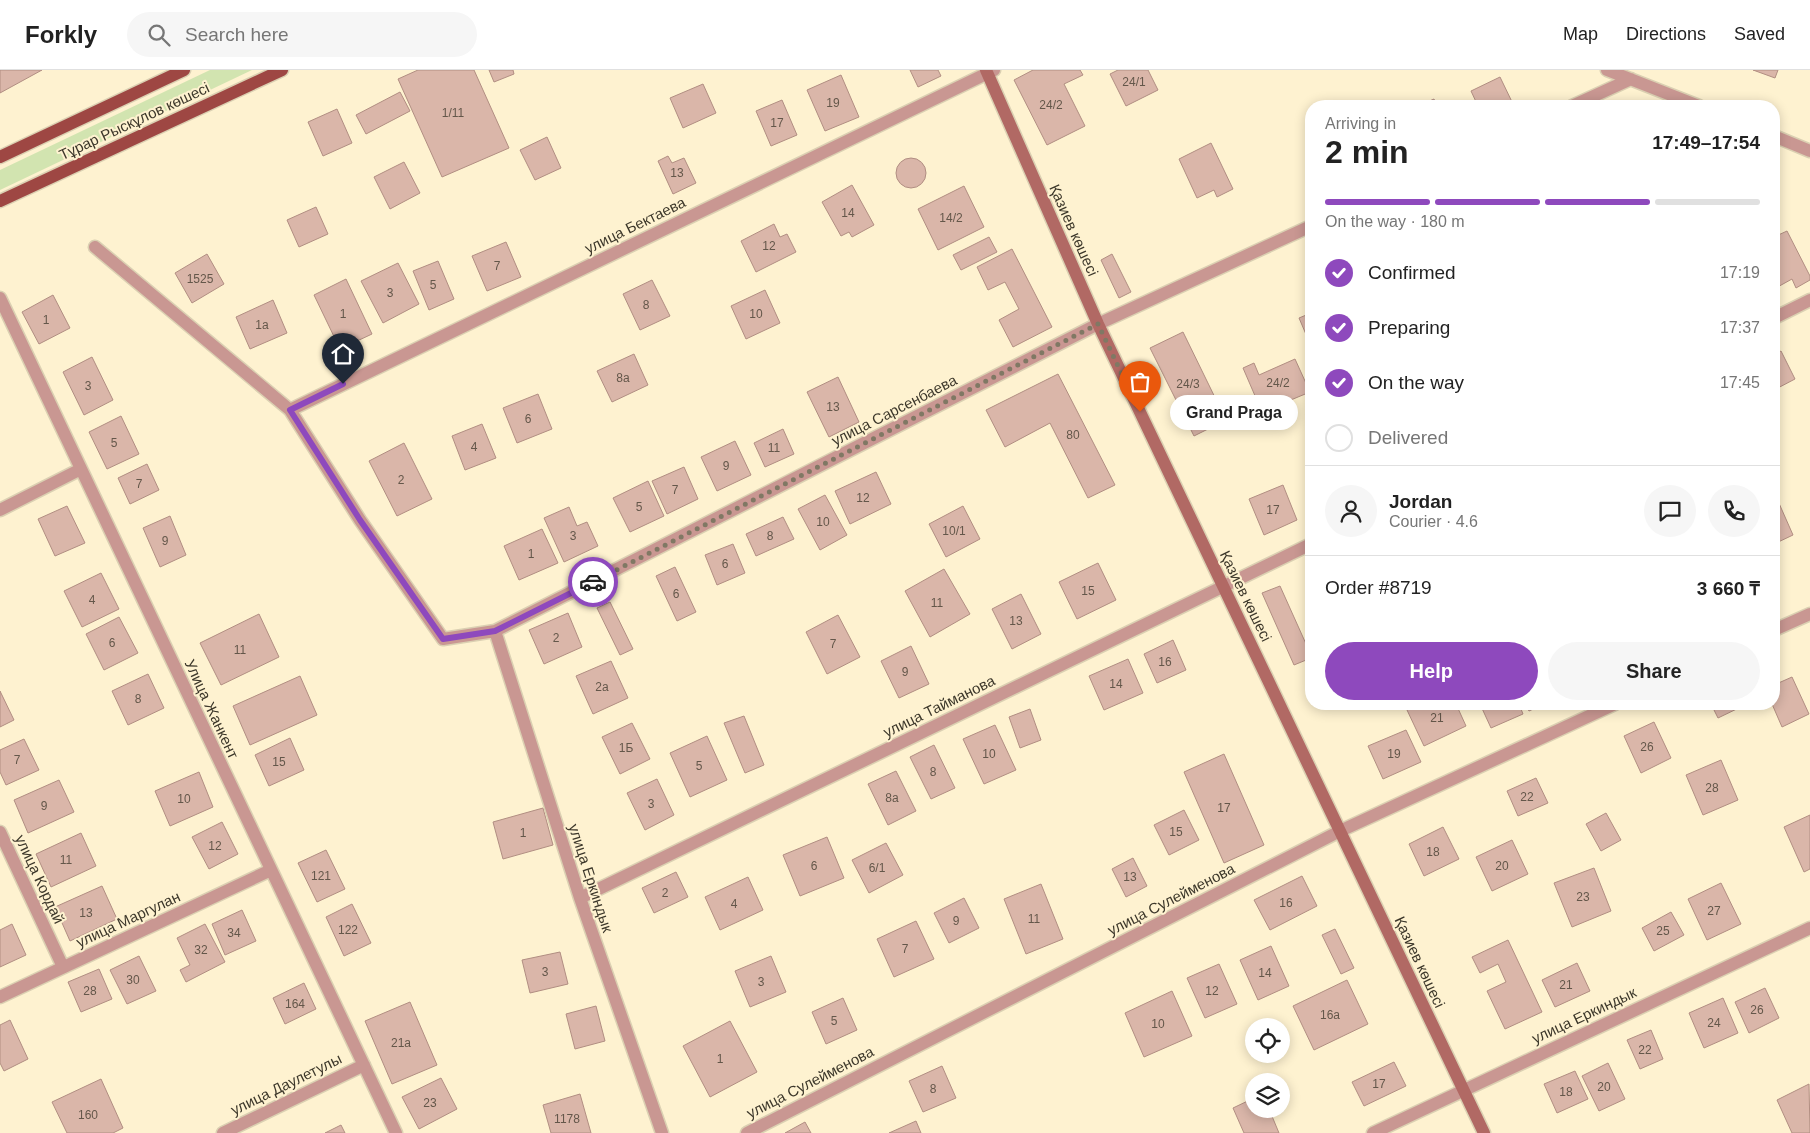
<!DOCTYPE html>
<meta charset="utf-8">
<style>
body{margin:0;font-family:Helvetica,sans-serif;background:#f6f6f6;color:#222;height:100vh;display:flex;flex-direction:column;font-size:19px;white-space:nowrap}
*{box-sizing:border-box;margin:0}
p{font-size:16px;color:#767676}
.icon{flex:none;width:28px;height:28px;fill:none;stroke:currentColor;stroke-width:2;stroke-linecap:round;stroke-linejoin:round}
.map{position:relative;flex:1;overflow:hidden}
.panel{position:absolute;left:1305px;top:30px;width:475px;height:610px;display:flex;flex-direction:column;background:#fff;border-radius:20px;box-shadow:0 2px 12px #0003}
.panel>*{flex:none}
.buttons{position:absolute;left:1245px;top:948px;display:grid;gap:10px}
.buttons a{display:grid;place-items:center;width:45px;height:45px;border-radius:50%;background:#fff;box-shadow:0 2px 12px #0003;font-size:25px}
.pin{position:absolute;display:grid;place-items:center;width:42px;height:42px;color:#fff;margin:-51px -21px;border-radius:50% 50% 50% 0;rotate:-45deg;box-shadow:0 0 5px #0007}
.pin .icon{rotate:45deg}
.courier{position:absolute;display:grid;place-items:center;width:50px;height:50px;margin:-25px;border:4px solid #8e49bd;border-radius:50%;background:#fff;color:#222;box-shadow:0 1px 6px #0007}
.bubble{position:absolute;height:35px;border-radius:18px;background:#fff;box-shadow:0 2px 12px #0003;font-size:16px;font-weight:700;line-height:35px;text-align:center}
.summary em{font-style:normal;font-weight:700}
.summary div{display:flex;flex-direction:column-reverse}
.summary{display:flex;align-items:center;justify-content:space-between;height:85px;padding:0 20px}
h1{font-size:32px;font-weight:700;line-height:38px}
.bar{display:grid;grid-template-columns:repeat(4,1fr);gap:8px 5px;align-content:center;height:60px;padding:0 20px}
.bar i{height:6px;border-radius:4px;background:#e0e0e0}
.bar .on{background:#8e49bd}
.bar p{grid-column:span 4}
.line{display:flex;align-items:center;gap:12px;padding:0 20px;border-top:1px solid #e0e0e0}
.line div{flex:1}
.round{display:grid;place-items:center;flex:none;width:52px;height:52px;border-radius:26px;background:#f6f6f6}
ol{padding:0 20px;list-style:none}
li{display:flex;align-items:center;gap:15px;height:55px}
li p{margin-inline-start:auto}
li .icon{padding:5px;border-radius:50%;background:#8e49bd;color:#fff;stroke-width:4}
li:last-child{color:#767676}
li i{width:28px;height:28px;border:2px solid #e0e0e0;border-radius:50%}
.cta{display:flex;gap:10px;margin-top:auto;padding:10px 20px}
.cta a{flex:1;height:58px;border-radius:30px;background:#8e49bd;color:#fff;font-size:20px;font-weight:700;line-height:58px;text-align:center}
.cta a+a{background:#f6f6f6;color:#222}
header{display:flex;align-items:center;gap:30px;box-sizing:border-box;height:70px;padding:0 25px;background:#fff;border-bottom:1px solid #e0e0e0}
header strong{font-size:24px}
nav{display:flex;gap:28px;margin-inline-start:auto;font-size:18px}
.search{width:350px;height:45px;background:#f6f6f6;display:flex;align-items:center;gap:12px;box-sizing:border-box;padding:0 18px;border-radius:28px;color:#767676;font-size:19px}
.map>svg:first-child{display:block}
.green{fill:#d2e4b0}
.building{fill:#dab6a9;stroke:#b18e82}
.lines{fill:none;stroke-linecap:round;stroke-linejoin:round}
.street-casing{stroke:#dbd0b2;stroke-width:15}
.secondary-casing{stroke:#dbd0b2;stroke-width:15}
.primary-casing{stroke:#dbd0b2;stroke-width:15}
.street{stroke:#c99792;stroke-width:12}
.secondary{stroke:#b16964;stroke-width:12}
.primary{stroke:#9e4743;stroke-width:12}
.done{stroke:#807864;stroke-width:5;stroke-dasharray:0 9}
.route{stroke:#8e49bd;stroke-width:6}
.labels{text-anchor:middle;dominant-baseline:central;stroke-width:4;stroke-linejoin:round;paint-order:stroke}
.number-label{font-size:12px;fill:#64574a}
.street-label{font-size:15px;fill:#3c372a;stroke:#fef2d0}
</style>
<header>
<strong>Forkly</strong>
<div class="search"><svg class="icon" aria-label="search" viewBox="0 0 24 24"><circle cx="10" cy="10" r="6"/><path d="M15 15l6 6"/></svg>Search here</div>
<nav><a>Map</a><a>Directions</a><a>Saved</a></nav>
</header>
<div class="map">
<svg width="1810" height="1063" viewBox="0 0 1810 1063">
<rect width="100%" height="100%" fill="#fef2d0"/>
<path class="green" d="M 210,0 L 252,0 L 0,120 L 0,100 Z"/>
<path class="building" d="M 0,0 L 42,0 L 0,23 Z
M 418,0 L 474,0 L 509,78 L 442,107 L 398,9 Z
M 489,0 L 513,0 L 514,4 L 494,12 Z
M 910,0 L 938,0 L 941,6 L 918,17 Z
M 1033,0 L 1080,0 L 1083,5 L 1064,14 L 1085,56 L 1047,75 L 1014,10 Z
M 1118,0 L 1148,0 L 1158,20 L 1126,36 L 1110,4 Z
M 1753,0 L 1778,0 L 1775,8 Z
M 841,5 L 859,47 L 825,61 L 807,20 Z
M 1500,7 L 1514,36 L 1478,36 L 1471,21 Z
M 703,14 L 716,43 L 683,58 L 670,28 Z
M 400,22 L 410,41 L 366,64 L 356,45 Z
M 1434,29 L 1437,36 L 1418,36 Z
M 782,30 L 797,65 L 771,76 L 756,41 Z
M 337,39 L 352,73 L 323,86 L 308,52 Z
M 547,67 L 561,98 L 535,110 L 520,80 Z
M 1211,73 L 1233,119 L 1217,127 L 1214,120 L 1197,128 L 1179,89 Z
M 668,86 L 672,93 L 684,88 L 696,113 L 673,124 L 658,91 Z
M896 103a15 15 0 1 1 30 0a15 15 0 1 1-30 0Z
M 404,92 L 420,123 L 390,139 L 374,107 Z
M 852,115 L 874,155 L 852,167 L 849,162 L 841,166 L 822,132 Z
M 964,116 L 984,157 L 938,180 L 918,139 Z
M 316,137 L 328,164 L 299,177 L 287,150 Z
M 774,154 L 780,167 L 787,164 L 796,182 L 756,202 L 741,171 Z
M 1787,161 L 1810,206 L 1810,210 L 1796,218 L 1792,209 L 1774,219 L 1774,167 Z
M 989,167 L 997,182 L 961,200 L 953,185 Z
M 506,172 L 521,207 L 487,221 L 472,186 Z
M 1012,179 L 1052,257 L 1013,277 L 999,250 L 1019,239 L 1005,212 L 988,220 L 977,197 Z
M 207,184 L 224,214 L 192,233 L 175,203 Z
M 1112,184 L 1131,222 L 1119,228 L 1101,190 Z
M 438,191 L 454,229 L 429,240 L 413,201 Z
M 398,193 L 419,234 L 383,253 L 361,211 Z
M 346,209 L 372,264 L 340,279 L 314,225 Z
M 652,210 L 670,246 L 640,260 L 623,224 Z
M 765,220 L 780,253 L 746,269 L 731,236 Z
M 53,225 L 70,258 L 39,274 L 22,242 Z
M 273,230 L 287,263 L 250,279 L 236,247 Z
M 1311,243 L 1311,276 L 1299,248 Z
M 1183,262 L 1226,350 L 1194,366 L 1150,278 Z
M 1781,281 L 1795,309 L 1774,320 L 1774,285 Z
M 634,284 L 648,315 L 612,332 L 597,301 Z
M 92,287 L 113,330 L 84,345 L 63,302 Z
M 1295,289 L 1310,322 L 1262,342 L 1243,298 L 1254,293 L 1259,305 Z
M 1058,304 L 1115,415 L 1088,428 L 1050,353 L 1005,377 L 986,340 Z
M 838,307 L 859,352 L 829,367 L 807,322 Z
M 538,324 L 552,359 L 517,373 L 503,338 Z
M 121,346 L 139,384 L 107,399 L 89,362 Z
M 482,354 L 496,388 L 465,400 L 452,366 Z
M 783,359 L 794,384 L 765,397 L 754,373 Z
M 735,371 L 751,405 L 717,421 L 701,387 Z
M 404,373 L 432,429 L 397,446 L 369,391 Z
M 147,394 L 159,420 L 130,434 L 118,408 Z
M 684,397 L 698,429 L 667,444 L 652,411 Z
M 876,402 L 891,434 L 850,454 L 835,421 Z
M 648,411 L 664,446 L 630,462 L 613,428 Z
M 1283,415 L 1297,450 L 1264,465 L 1249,429 Z
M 825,425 L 847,465 L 820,480 L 798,439 Z
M 1778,431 L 1793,465 L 1774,474 L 1774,433 Z
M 67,436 L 85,473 L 55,486 L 38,449 Z
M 963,436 L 980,469 L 946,487 L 929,454 Z
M 569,437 L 577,456 L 587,452 L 598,476 L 564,492 L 544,448 Z
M 170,446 L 186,485 L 160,497 L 143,458 Z
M 783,447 L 794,469 L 756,486 L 746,464 Z
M 542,459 L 558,493 L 519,510 L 504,476 Z
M 733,474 L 745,503 L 717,515 L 705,485 Z
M 1098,493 L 1116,530 L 1077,549 L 1059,512 Z
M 675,497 L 696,542 L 677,551 L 656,506 Z
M 944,499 L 970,544 L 930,567 L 905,521 Z
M 101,503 L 119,539 L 82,557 L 64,521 Z
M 1280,516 L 1311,585 L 1311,588 L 1294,595 L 1262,523 Z
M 1021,524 L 1041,564 L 1012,579 L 992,539 Z
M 610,532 L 633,579 L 620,585 L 597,538 Z
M 568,543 L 582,577 L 544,594 L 529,560 Z
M 259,544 L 279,587 L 221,615 L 200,573 Z
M 838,545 L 860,587 L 827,604 L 806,562 Z
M 119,547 L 138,583 L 104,600 L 86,564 Z
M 1173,570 L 1186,600 L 1157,613 L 1144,584 Z
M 911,576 L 929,614 L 899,628 L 881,591 Z
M 1128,589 L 1143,623 L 1104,640 L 1089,606 Z
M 611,591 L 628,628 L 593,644 L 576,606 Z
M 148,604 L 164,638 L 128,655 L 112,621 Z
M 300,606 L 317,645 L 250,675 L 233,636 Z
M 1792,607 L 1809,644 L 1782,657 L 1772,634 L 1774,634 L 1774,615 Z
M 0,621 L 14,650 L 0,657 Z
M 1422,634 L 1456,634 L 1466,656 L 1424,676 L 1407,640 Z
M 1480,634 L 1519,634 L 1523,644 L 1491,658 Z
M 1525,634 L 1544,634 L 1529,641 Z
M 1711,634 L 1747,634 L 1718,648 Z
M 1030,639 L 1041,670 L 1020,678 L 1009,647 Z
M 744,646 L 764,695 L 745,703 L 724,653 Z
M 1654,652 L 1671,688 L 1641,703 L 1624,666 Z
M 632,653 L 650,689 L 620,704 L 602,667 Z
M 995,655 L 1016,700 L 984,714 L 963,669 Z
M 1406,660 L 1421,692 L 1383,709 L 1368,676 Z
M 707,666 L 727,710 L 690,727 L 670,683 Z
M 290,668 L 304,700 L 269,716 L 255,685 Z
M 24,669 L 39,700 L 6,715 L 0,702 L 0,680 Z
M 934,675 L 955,718 L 931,729 L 910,687 Z
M 1224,684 L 1264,775 L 1224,793 L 1184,702 Z
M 1721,690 L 1738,730 L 1703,745 L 1686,705 Z
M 896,701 L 916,741 L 888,755 L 868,714 Z
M 199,702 L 213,737 L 170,756 L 155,721 Z
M 1536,708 L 1548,733 L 1518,746 L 1507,721 Z
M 657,709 L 674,745 L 645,760 L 627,723 Z
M 59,710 L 74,742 L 28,763 L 14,730 Z
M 543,738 L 553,775 L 503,789 L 493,752 Z
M 1184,740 L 1199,770 L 1169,785 L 1154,755 Z
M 1606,743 L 1621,770 L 1601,781 L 1586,754 Z
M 1810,745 L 1810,799 L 1804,802 L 1784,757 Z
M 222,752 L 238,784 L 209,799 L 192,767 Z
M 1443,757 L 1459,789 L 1424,806 L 1409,774 Z
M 81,763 L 96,796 L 51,817 L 36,784 Z
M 827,767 L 844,808 L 800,826 L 783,785 Z
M 1512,770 L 1528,804 L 1492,821 L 1476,787 Z
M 886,773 L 903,805 L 869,823 L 852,790 Z
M 326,780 L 345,819 L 317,832 L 298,793 Z
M 1133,788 L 1147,816 L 1126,827 L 1112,799 Z
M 1594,798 L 1611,841 L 1572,857 L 1554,813 Z
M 676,802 L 688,827 L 654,843 L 642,818 Z
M 1302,806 L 1317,836 L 1270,860 L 1254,830 Z
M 748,807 L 763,840 L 720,860 L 705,827 Z
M 1721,813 L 1741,854 L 1707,870 L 1688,829 Z
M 1041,814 L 1063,869 L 1026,884 L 1004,829 Z
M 102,816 L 117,849 L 70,871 L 55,837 Z
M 964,828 L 979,858 L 949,873 L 934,843 Z
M 352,834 L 371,873 L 344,886 L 326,847 Z
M 242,840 L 256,871 L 225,885 L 212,854 Z
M 1671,842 L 1684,865 L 1654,881 L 1642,858 Z
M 916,851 L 934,889 L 894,907 L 877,869 Z
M 12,854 L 26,885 L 0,897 L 0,860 Z
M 205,854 L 225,892 L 186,912 L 180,900 L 190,895 L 177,868 Z
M 1335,859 L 1354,898 L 1341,904 L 1322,865 Z
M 1508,870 L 1542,942 L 1505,959 L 1487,921 L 1506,912 L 1498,894 L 1480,903 L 1472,887 Z
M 1271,876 L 1289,916 L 1258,930 L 1240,890 Z
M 560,882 L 568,914 L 530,923 L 522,890 Z
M 139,886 L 156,921 L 127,934 L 110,900 Z
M 771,886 L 786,922 L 750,937 L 735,901 Z
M 1577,893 L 1590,921 L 1555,937 L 1542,910 Z
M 1219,894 L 1237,934 L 1205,948 L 1187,908 Z
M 99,899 L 112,929 L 81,942 L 68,912 Z
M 1347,910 L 1368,954 L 1314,980 L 1293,936 Z
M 304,913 L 316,939 L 285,954 L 273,928 Z
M 1765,918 L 1779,948 L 1749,963 L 1735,932 Z
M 1172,921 L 1192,966 L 1144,987 L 1125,943 Z
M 843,928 L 857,960 L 826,974 L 812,942 Z
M 1723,928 L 1738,963 L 1704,978 L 1689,943 Z
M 410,932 L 437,995 L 392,1014 L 365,951 Z
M 596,936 L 605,971 L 575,979 L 566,944 Z
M 10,950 L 28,989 L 4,1001 L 0,993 L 0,955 Z
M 730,951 L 757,1002 L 710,1027 L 683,976 Z
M 1651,960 L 1663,989 L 1640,999 L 1627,970 Z
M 1394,992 L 1406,1016 L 1364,1036 L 1352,1012 Z
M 1608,993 L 1625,1029 L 1599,1041 L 1582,1006 Z
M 942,996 L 956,1028 L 923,1042 L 909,1011 Z
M 1575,1001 L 1588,1029 L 1557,1043 L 1544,1014 Z
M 441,1008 L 457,1039 L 419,1059 L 402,1027 Z
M 101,1009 L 123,1058 L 113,1063 L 67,1063 L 52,1032 Z
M 1809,1014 L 1810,1063 L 1792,1063 L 1777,1030 Z
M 580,1024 L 591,1063 L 551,1063 L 543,1035 Z
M 1254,1028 L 1254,1039 L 1269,1039 L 1279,1063 L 1244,1063 L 1233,1038 Z
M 916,1051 L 921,1063 L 889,1063 Z
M 805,1052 L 811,1063 L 785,1063 Z
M 341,1055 L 345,1063 L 325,1063 Z"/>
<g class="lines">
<g class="street-casing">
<path id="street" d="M 1607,0 L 1699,36
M 1572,36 L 1631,9
M 1774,66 L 1810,81
M 95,177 L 290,340 L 360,450 L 443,569 L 495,561 L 1098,254 L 1311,156
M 0,228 L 396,1063
M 1774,248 L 1810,230
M 290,340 L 994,0
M 0,440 L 81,399
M 1774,560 L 1810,544
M 495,561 L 580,828 L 662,1063
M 0,762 L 63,897
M 580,828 L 1311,474
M 0,927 L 271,800
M 223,1063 L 364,995
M 747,1063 L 1340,761 L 1615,634
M 1373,1063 L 1810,858"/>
</g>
<g class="secondary-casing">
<path id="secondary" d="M 986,0 L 1098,254 L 1484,1063"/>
</g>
<g class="primary-casing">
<path id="primary" d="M 0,87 L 184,0
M 0,131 L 282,0"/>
</g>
<use href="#street" class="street"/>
<use href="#secondary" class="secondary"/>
<use href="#primary" class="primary"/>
</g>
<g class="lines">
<path class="done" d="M 593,512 L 1098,254 L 1140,342"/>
<path class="route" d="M 343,314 L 290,340 L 360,450 L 443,569 L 495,561 L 593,512"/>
</g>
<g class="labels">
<g class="number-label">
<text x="1134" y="12">24/1</text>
<text x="833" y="33">19</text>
<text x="1051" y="35">24/2</text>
<text x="453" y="43">1/11</text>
<text x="777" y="53">17</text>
<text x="677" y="103">13</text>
<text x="848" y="143">14</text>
<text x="951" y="148">14/2</text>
<text x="769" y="176">12</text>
<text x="497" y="196">7</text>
<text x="200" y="209">1525</text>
<text x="433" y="215">5</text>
<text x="390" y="223">3</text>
<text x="646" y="235">8</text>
<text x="343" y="244">1</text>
<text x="756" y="244">10</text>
<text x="46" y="250">1</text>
<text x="262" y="255">1а</text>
<text x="623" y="308">8а</text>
<text x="1278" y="313">24/2</text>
<text x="1188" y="314">24/3</text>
<text x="88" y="316">3</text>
<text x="833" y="337">13</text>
<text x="528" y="349">6</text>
<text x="1073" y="365">80</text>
<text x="114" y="373">5</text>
<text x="474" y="377">4</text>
<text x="774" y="378">11</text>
<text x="726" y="396">9</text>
<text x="401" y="410">2</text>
<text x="139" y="414">7</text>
<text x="675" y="420">7</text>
<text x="863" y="428">12</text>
<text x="639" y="437">5</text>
<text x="1273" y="440">17</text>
<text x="823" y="452">10</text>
<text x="954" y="461">10/1</text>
<text x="573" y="466">3</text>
<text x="770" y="466">8</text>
<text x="165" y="471">9</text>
<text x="531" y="484">1</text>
<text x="725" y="494">6</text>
<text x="1088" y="521">15</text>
<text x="676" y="524">6</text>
<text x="92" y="530">4</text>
<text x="937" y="533">11</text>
<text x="1016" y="551">13</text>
<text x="556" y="568">2</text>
<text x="112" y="573">6</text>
<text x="833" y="574">7</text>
<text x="240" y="580">11</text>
<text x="1165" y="592">16</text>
<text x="905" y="602">9</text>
<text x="1116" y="614">14</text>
<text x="602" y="617">2а</text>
<text x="138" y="629">8</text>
<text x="1437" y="648">21</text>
<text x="1647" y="677">26</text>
<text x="626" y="678">1Б</text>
<text x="989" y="684">10</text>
<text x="1394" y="684">19</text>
<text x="17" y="690">7</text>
<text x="279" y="692">15</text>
<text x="699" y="696">5</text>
<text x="933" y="702">8</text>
<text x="1712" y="718">28</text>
<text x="1527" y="727">22</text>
<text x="892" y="728">8а</text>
<text x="184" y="729">10</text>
<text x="651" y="734">3</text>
<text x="44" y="736">9</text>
<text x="1224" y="738">17</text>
<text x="1176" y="762">15</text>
<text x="523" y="763">1</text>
<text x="215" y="776">12</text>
<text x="1433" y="782">18</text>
<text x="66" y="790">11</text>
<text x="814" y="796">6</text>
<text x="1502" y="796">20</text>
<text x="877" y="798">6/1</text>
<text x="321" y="806">121</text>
<text x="1130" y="807">13</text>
<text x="665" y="823">2</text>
<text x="1583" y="827">23</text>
<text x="1286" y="833">16</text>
<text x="734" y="834">4</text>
<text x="1714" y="841">27</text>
<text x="86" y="843">13</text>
<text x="1034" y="849">11</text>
<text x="956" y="851">9</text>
<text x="348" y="860">122</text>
<text x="1663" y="861">25</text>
<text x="234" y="863">34</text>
<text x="905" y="879">7</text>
<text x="201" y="880">32</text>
<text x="545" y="902">3</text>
<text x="1265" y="903">14</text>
<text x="133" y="910">30</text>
<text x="761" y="912">3</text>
<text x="1566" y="915">21</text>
<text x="90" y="921">28</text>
<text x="1212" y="921">12</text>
<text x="295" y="934">164</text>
<text x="1757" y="940">26</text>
<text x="1330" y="945">16а</text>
<text x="834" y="951">5</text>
<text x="1714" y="953">24</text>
<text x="1158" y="954">10</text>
<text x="401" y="973">21а</text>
<text x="1645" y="980">22</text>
<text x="720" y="989">1</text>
<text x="1379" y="1014">17</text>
<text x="1604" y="1017">20</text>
<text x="933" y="1019">8</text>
<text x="1566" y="1022">18</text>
<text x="430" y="1033">23</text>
<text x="88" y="1045">160</text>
<text x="567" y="1049">1178</text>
</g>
<g class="street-label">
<text transform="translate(134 51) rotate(-25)">Тұрар Рыскұлов көшесі</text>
<text transform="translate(635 155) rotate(-26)">улица Бектаева</text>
<text transform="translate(1074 160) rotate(66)">Қазиев көшесі</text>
<text transform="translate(894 340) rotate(-27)">улица Сарсенбаева</text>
<text transform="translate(1246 526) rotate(64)">Қазиев көшесі</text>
<text transform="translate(939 636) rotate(-26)">улица Тайманова</text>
<text transform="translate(212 639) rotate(65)">Улица Жанкент</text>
<text transform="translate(591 808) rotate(72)">улица Еркиндык</text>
<text transform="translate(40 809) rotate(65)">улица Кордай</text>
<text transform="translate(1171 829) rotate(-27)">улица Сулейменова</text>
<text transform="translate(128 849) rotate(-25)">улица Маргулан</text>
<text transform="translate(1420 892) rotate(65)">Қазиев көшесі</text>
<text transform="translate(1584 945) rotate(-25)">улица Еркиндык</text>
<text transform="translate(810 1012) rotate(-27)">улица Сулейменова</text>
<text transform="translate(286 1014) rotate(-26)">улица Даулетулы</text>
</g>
</g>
</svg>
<div class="buttons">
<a><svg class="icon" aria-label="locate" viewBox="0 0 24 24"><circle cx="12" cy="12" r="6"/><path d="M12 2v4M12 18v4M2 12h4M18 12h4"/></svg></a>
<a><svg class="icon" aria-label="layers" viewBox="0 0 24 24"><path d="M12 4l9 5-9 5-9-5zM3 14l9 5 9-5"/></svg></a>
</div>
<div class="pin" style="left:1140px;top:342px;background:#ea580c"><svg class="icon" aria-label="bag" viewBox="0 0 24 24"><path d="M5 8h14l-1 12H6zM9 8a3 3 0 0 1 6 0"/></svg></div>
<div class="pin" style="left:343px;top:314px;background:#1f2937"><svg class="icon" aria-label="home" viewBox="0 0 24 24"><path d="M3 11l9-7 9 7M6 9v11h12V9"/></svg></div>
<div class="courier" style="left:593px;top:512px"><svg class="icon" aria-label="car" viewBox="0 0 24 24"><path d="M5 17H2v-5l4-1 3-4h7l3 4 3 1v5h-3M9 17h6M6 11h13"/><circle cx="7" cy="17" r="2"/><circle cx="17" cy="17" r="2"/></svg></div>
<div class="bubble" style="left:1170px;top:325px;width:128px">Grand Praga</div>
<section class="panel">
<div class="summary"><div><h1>2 min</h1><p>Arriving in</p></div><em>17:49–17:54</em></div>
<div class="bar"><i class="on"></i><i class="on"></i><i class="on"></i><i></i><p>On the way · 180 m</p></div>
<ol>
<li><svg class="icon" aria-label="check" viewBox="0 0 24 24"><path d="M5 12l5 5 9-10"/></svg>Confirmed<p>17:19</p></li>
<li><svg class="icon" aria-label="check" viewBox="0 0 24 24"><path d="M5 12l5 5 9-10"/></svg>Preparing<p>17:37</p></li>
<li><svg class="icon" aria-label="check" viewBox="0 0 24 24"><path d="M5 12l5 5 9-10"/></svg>On the way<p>17:45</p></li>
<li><i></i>Delivered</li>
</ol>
<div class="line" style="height:90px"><a class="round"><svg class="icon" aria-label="person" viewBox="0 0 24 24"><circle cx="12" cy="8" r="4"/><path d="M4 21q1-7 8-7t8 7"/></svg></a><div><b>Jordan</b><p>Courier · 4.6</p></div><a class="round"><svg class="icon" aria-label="chat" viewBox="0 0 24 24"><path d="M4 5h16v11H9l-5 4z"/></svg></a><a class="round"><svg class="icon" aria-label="phone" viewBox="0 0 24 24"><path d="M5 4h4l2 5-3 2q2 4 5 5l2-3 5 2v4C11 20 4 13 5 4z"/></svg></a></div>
<div class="line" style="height:65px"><div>Order #8719</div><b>3 660 ₸</b></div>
<div class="cta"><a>Help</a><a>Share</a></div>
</section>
</div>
